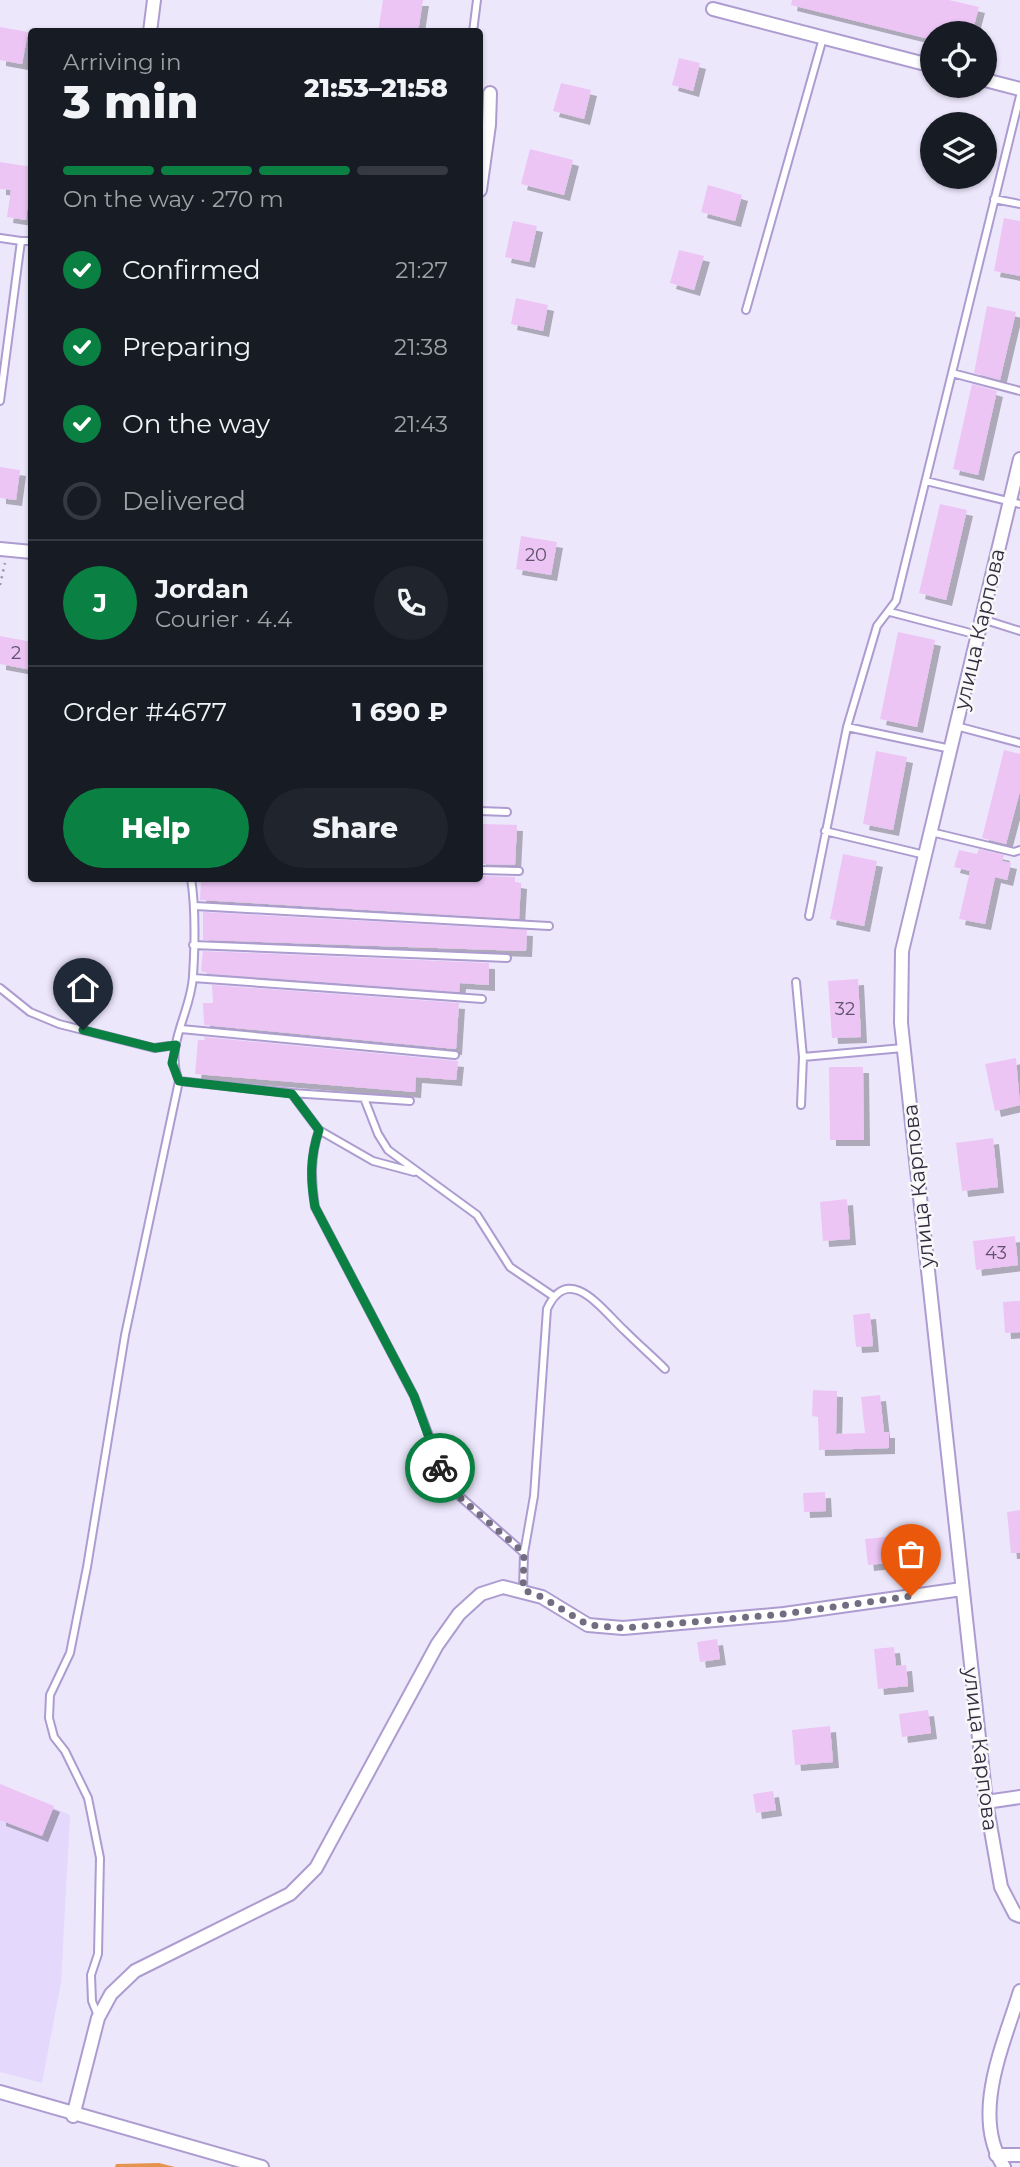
<!DOCTYPE html>
<meta charset="utf-8">
<style>
body{margin:0;font-family:Montserrat,sans-serif;background:#20242c;color:#f1f3f6;height:100vh;display:flex;flex-direction:column;font-size:26px;white-space:nowrap}
*{box-sizing:border-box;margin:0}
p{font-size:23px;color:#9ea1a6}
.icon{flex:none;width:38px;height:38px;fill:none;stroke:currentColor;stroke-width:2;stroke-linecap:round;stroke-linejoin:round}
.map{position:relative;flex:1;overflow:hidden}
.details{position:absolute;left:28px;top:28px;width:455px;height:854px;display:flex;flex-direction:column;background:#171b24;border-radius:7px;box-shadow:0 2px 5px #0004}
.details>*{flex:none}
.controls{position:absolute;left:920px;top:21px;display:grid;gap:14px}
.controls a{display:grid;place-items:center;width:77px;height:77px;border-radius:50%;background:#171b24;box-shadow:0 2px 5px #0004;font-size:35px}
.pin{position:absolute;display:grid;place-items:center;width:60px;height:60px;color:#fff;margin:-72px -30px;border-radius:50% 50% 50% 0;rotate:-45deg;box-shadow:0 0 7px #0007}
.pin .icon{rotate:45deg}
.courier{position:absolute;display:grid;place-items:center;width:70px;height:70px;margin:-35px;border:5px solid #0b8043;border-radius:50%;background:#fff;color:#222;box-shadow:0 2px 9px #0007}
.overview em{font-style:normal;font-weight:800}
.overview div{display:flex;flex-direction:column-reverse}
.overview{display:flex;align-items:center;justify-content:space-between;height:119px;padding:0 35px}
h1{font-size:46px;font-weight:800;line-height:52px}
.bar{display:grid;grid-template-columns:repeat(4,1fr);gap:10px 7px;align-content:center;height:84px;padding:0 35px}
.bar i{height:9px;border-radius:5px;background:#363941}
.bar .selected{background:#0b8043}
.bar p{grid-column:span 4}
.line{display:flex;align-items:center;gap:18px;padding:0 35px;border-top:2px solid #363941}
.line div{flex:1}
.round{display:grid;place-items:center;flex:none;width:74px;height:74px;border-radius:37px;background:#20242c}
ol{padding:0 35px;list-style:none}
li{display:flex;align-items:center;gap:21px;height:77px}
li p{margin-inline-start:auto}
li .icon{padding:7px;border-radius:50%;background:#0b8043;color:#fff;stroke-width:4}
li:last-child{color:#9ea1a6}
li i{width:38px;height:38px;border:4px solid #363941;border-radius:50%}
.primary-button{display:flex;gap:14px;margin-top:auto;padding:14px 35px}
.primary-button a{flex:1;height:80px;border-radius:42px;background:#0b8043;color:#fff;font-size:28px;font-weight:800;line-height:80px;text-align:center}
.primary-button a+a{background:#20242c;color:#f1f3f6}
.map>svg:first-child{display:block}
.built{fill:#e4d8fd}
.forest{fill:#e5944e}
.building{fill:#ecc5f5;filter:url(#shadow)}
.lines{fill:none;stroke-linecap:round;stroke-linejoin:round}
.lane-casing{stroke:#ad9cd0;stroke-width:10}
.street-casing{stroke:#ad9cd0;stroke-width:16}
.path{stroke:#9891a6;stroke-width:2.5;stroke-dasharray:2 5;stroke-linecap:butt}
.lane{stroke:#fff;stroke-width:6}
.street{stroke:#fff;stroke-width:12}
.done{stroke:#736d81;stroke-width:7;stroke-dasharray:0 12.6}
.route{stroke:#0b8043;stroke-width:9}
.labels{text-anchor:middle;dominant-baseline:central;stroke-width:5;stroke-linejoin:round;paint-order:stroke}
.number-label{font-size:18px;fill:#60526c}
.street-label{font-size:21px;fill:#322b3f;stroke:#f8f8f8}
</style>
<div class="map">
<svg width="1020" height="2167" viewBox="0 0 1020 2167">
<defs>
<filter id="shadow"><feDropShadow dx="6" dy="6" stdDeviation="0" flood-color="#0004"/></filter>
</defs>
<rect width="100%" height="100%" fill="#ede7fc"/>
<path class="built" d="M 0,1784 L 70,1815 L 61,1983 L 42,2083 L 0,2072 Z"/>
<path class="forest" d="M 159,2163 L 175,2167 L 115,2167 L 116,2164 Z"/>
<path class="building" d="M 383,0 L 423,0 L 418,32 L 378,32 Z
M 792,0 L 949,0 L 979,7 L 972,33 L 933,33 L 933,40 L 791,5 Z
M 0,27 L 28,32 L 22,64 L 0,60 Z
M 679,58 L 700,63 L 693,91 L 672,85 Z
M 561,83 L 591,90 L 584,119 L 553,111 Z
M 530,149 L 573,160 L 564,195 L 521,184 Z
M 0,162 L 32,167 L 26,220 L 7,217 L 11,190 L 0,189 Z
M 708,185 L 742,195 L 735,221 L 701,212 Z
M 1004,218 L 1020,221 L 1020,276 L 994,271 Z
M 513,221 L 537,226 L 529,262 L 505,257 Z
M 679,250 L 704,256 L 694,290 L 670,283 Z
M 516,298 L 548,305 L 543,331 L 511,324 Z
M 987,306 L 1016,312 L 1000,380 L 974,373 Z
M 972,384 L 997,391 L 978,475 L 953,469 Z
M 0,467 L 20,470 L 16,500 L 0,498 Z
M 940,504 L 967,510 L 946,600 L 919,593 Z
M 521,536 L 557,542 L 551,575 L 516,569 Z
M 898,632 L 935,640 L 917,727 L 880,719 Z
M 0,636 L 32,642 L 32,670 L 0,664 Z
M 1004,750 L 1020,754 L 1020,791 L 1006,844 L 982,838 Z
M 876,751 L 907,757 L 893,830 L 863,824 Z
M 480,824 L 517,825 L 515,865 L 480,864 Z
M 979,849 L 1004,855 L 1002,861 L 1011,863 L 1007,880 L 995,877 L 985,924 L 959,919 L 970,871 L 954,867 L 959,850 L 977,854 Z
M 843,854 L 877,861 L 864,926 L 830,919 Z
M 480,876 L 515,877 L 515,882 L 521,883 L 519,919 L 200,900 L 201,878 L 480,881 Z
M 203,912 L 527,930 L 526,951 L 203,940 Z
M 203,951 L 489,963 L 489,985 L 460,983 L 459,992 L 211,974 L 201,971 Z
M 858,979 L 861,1037 L 832,1038 L 828,981 Z
M 212,985 L 459,1003 L 456,1049 L 204,1025 L 203,1003 L 213,1003 Z
M 204,1037 L 458,1061 L 456,1080 L 416,1077 L 415,1092 L 195,1074 L 198,1040 L 205,1040 Z
M 1016,1058 L 1020,1105 L 995,1111 L 985,1064 Z
M 829,1067 L 863,1067 L 864,1140 L 830,1140 Z
M 993,1138 L 998,1187 L 962,1191 L 956,1143 Z
M 847,1199 L 850,1239 L 823,1241 L 820,1202 Z
M 1015,1236 L 1018,1265 L 976,1270 L 973,1241 Z
M 1020,1301 L 1020,1332 L 1005,1333 L 1003,1302 Z
M 870,1313 L 873,1346 L 856,1347 L 853,1315 Z
M 813,1390 L 837,1391 L 836,1434 L 865,1433 L 861,1397 L 880,1395 L 884,1432 L 889,1432 L 889,1448 L 819,1450 L 818,1417 L 812,1416 Z
M 825,1492 L 826,1511 L 804,1512 L 803,1493 Z
M 1020,1510 L 1020,1553 L 1011,1553 L 1007,1512 Z
M 896,1536 L 898,1562 L 868,1565 L 865,1539 Z
M 717,1639 L 720,1659 L 700,1662 L 697,1642 Z
M 894,1647 L 896,1666 L 906,1665 L 908,1686 L 878,1689 L 874,1649 Z
M 928,1710 L 931,1733 L 902,1737 L 899,1714 Z
M 830,1726 L 833,1762 L 795,1765 L 792,1730 Z
M 0,1784 L 54,1806 L 42,1836 L 0,1820 Z
M 773,1791 L 776,1810 L 756,1813 L 753,1794 Z"/>
<g class="lines">
<g class="lane-casing">
<path id="lane" d="M 473,32 L 477,0
M 994,199 L 1020,204
M 0,238 L 21,241
M 746,310 L 823,38
M 952,373 L 1020,391
M 0,401 L 21,241 L 32,241
M 926,481 L 1020,504
M 890,612 L 978,635
M 982,619 L 1020,631
M 956,726 L 1020,743
M 847,727 L 951,749
M 480,811 L 507,812
M 825,831 L 925,855
M 931,832 L 1014,852 L 1020,850
M 480,870 L 519,871
M 195,906 L 549,926
M 809,916 L 847,727 L 877,626 L 896,601 L 1020,96
M 193,945 L 507,958
M 193,978 L 482,999
M 796,982 L 803,1057 L 801,1105
M 0,988 L 30,1012 L 59,1024 L 154,1048 L 176,1045
M 181,1029 L 455,1055
M 803,1057 L 903,1048
M 179,1081 L 292,1093 L 410,1101
M 292,1094 L 319,1130 L 373,1161 L 414,1172
M 364,1098 L 378,1134 L 388,1150 L 477,1215 L 510,1267 L 553,1296
M 319,1130 C 310,1157 311,1179 315,1207 L 414,1396 L 448,1486 L 524,1553
M 523,1590 L 524,1553 L 534,1496 L 547,1309 C 569,1261 603,1311 625,1331 C 638,1344 652,1356 665,1369
M 98,2016 L 92,2001 L 91,1975 L 98,1954 L 100,1858 L 88,1798 L 65,1751 L 54,1737 L 49,1718 L 50,1695 L 70,1653 L 87,1567 L 125,1335 L 179,1081 C 164,1044 191,1014 193,976 C 195,944 196,910 191,878"/>
</g>
<g class="street-casing">
<path id="street" d="M 713,9 L 933,66
M 150,32 L 154,0
M 985,80 L 1020,89
M 480,190 L 489,125 L 490,93
M 1020,459 L 902,951 L 901,1023 L 986,1802 L 1001,1887 L 1015,1914 L 1020,1916
M 0,549 L 32,552
M 986,1802 L 1020,1797
M 0,2092 L 262,2167
M 73,2116 L 98,2018 L 111,1994 L 135,1971 L 290,1894 L 316,1868 L 437,1645 L 459,1614 L 481,1594 L 503,1587 L 542,1597 L 588,1625 L 623,1628 L 784,1614 L 962,1589
M 996,2155 L 1020,2155
M 1004,2167 C 970,2115 1004,2044 1020,1991"/>
</g>
<path class="path" d="M 0,585 L 5,563"/>
<use href="#lane" class="lane"/>
<use href="#street" class="street"/>
</g>
<g class="lines">
<path class="done" d="M 440,1468 L 447,1486 L 524,1553 L 523,1590 L 542,1597 L 588,1625 L 623,1628 L 784,1614 L 911,1596"/>
<path class="route" d="M 83,1030 L 155,1048 L 176,1045 L 172,1063 L 179,1081 L 292,1094 L 319,1130 C 310,1157 310,1179 315,1207 L 414,1396 L 440,1468"/>
</g>
<g class="labels">
<g class="number-label">
<text x="536" y="555">20</text>
<text x="16" y="653">2</text>
<text x="845" y="1009">32</text>
<text x="996" y="1253">43</text>
</g>
<g class="street-label">
<text transform="translate(979 629) rotate(-77)">улица Карпова</text>
<text transform="translate(918 1186) rotate(-96)">улица Карпова</text>
<text transform="translate(981 1749) rotate(83)">улица Карпова</text>
</g>
</g>
</svg>
<div class="controls">
<a><svg class="icon" aria-label="locate" viewBox="0 0 24 24"><circle cx="12" cy="12" r="6"/><path d="M12 2v4M12 18v4M2 12h4M18 12h4"/></svg></a>
<a><svg class="icon" aria-label="layers" viewBox="0 0 24 24"><path d="M12 4l9 5-9 5-9-5zM3 14l9 5 9-5"/></svg></a>
</div>
<div class="pin" style="left:911px;top:1596px;background:#ea580c"><svg class="icon" aria-label="bag" viewBox="0 0 24 24"><path d="M5 8h14l-1 12H6zM9 8a3 3 0 0 1 6 0"/></svg></div>
<div class="pin" style="left:83px;top:1030px;background:#1f2937"><svg class="icon" aria-label="home" viewBox="0 0 24 24"><path d="M3 11l9-7 9 7M6 9v11h12V9"/></svg></div>
<div class="courier" style="left:440px;top:1468px"><svg class="icon" aria-label="bike" viewBox="0 0 24 24"><circle cx="6" cy="16" r="4"/><circle cx="18" cy="16" r="4"/><path d="M6 16l4-8h5l3 8M10 8l3 8H6M13 5h3"/></svg></div>
<section class="details">
<div class="overview"><div><h1>3 min</h1><p>Arriving in</p></div><em>21:53–21:58</em></div>
<div class="bar"><i class="selected"></i><i class="selected"></i><i class="selected"></i><i></i><p>On the way · 270 m</p></div>
<ol>
<li><svg class="icon" aria-label="check" viewBox="0 0 24 24"><path d="M5 12l5 5 9-10"/></svg>Confirmed<p>21:27</p></li>
<li><svg class="icon" aria-label="check" viewBox="0 0 24 24"><path d="M5 12l5 5 9-10"/></svg>Preparing<p>21:38</p></li>
<li><svg class="icon" aria-label="check" viewBox="0 0 24 24"><path d="M5 12l5 5 9-10"/></svg>On the way<p>21:43</p></li>
<li><i></i>Delivered</li>
</ol>
<div class="line" style="height:126px"><b class="round" style="background:#0b8043;color:#fff">J</b><div><b>Jordan</b><p>Courier · 4.4</p></div><a class="round"><svg class="icon" aria-label="phone" viewBox="0 0 24 24"><path d="M5 4h4l2 5-3 2q2 4 5 5l2-3 5 2v4C11 20 4 13 5 4z"/></svg></a></div>
<div class="line" style="height:91px"><div>Order #4677</div><b>1 690 ₽</b></div>
<div class="primary-button"><a>Help</a><a>Share</a></div>
</section>
</div>
